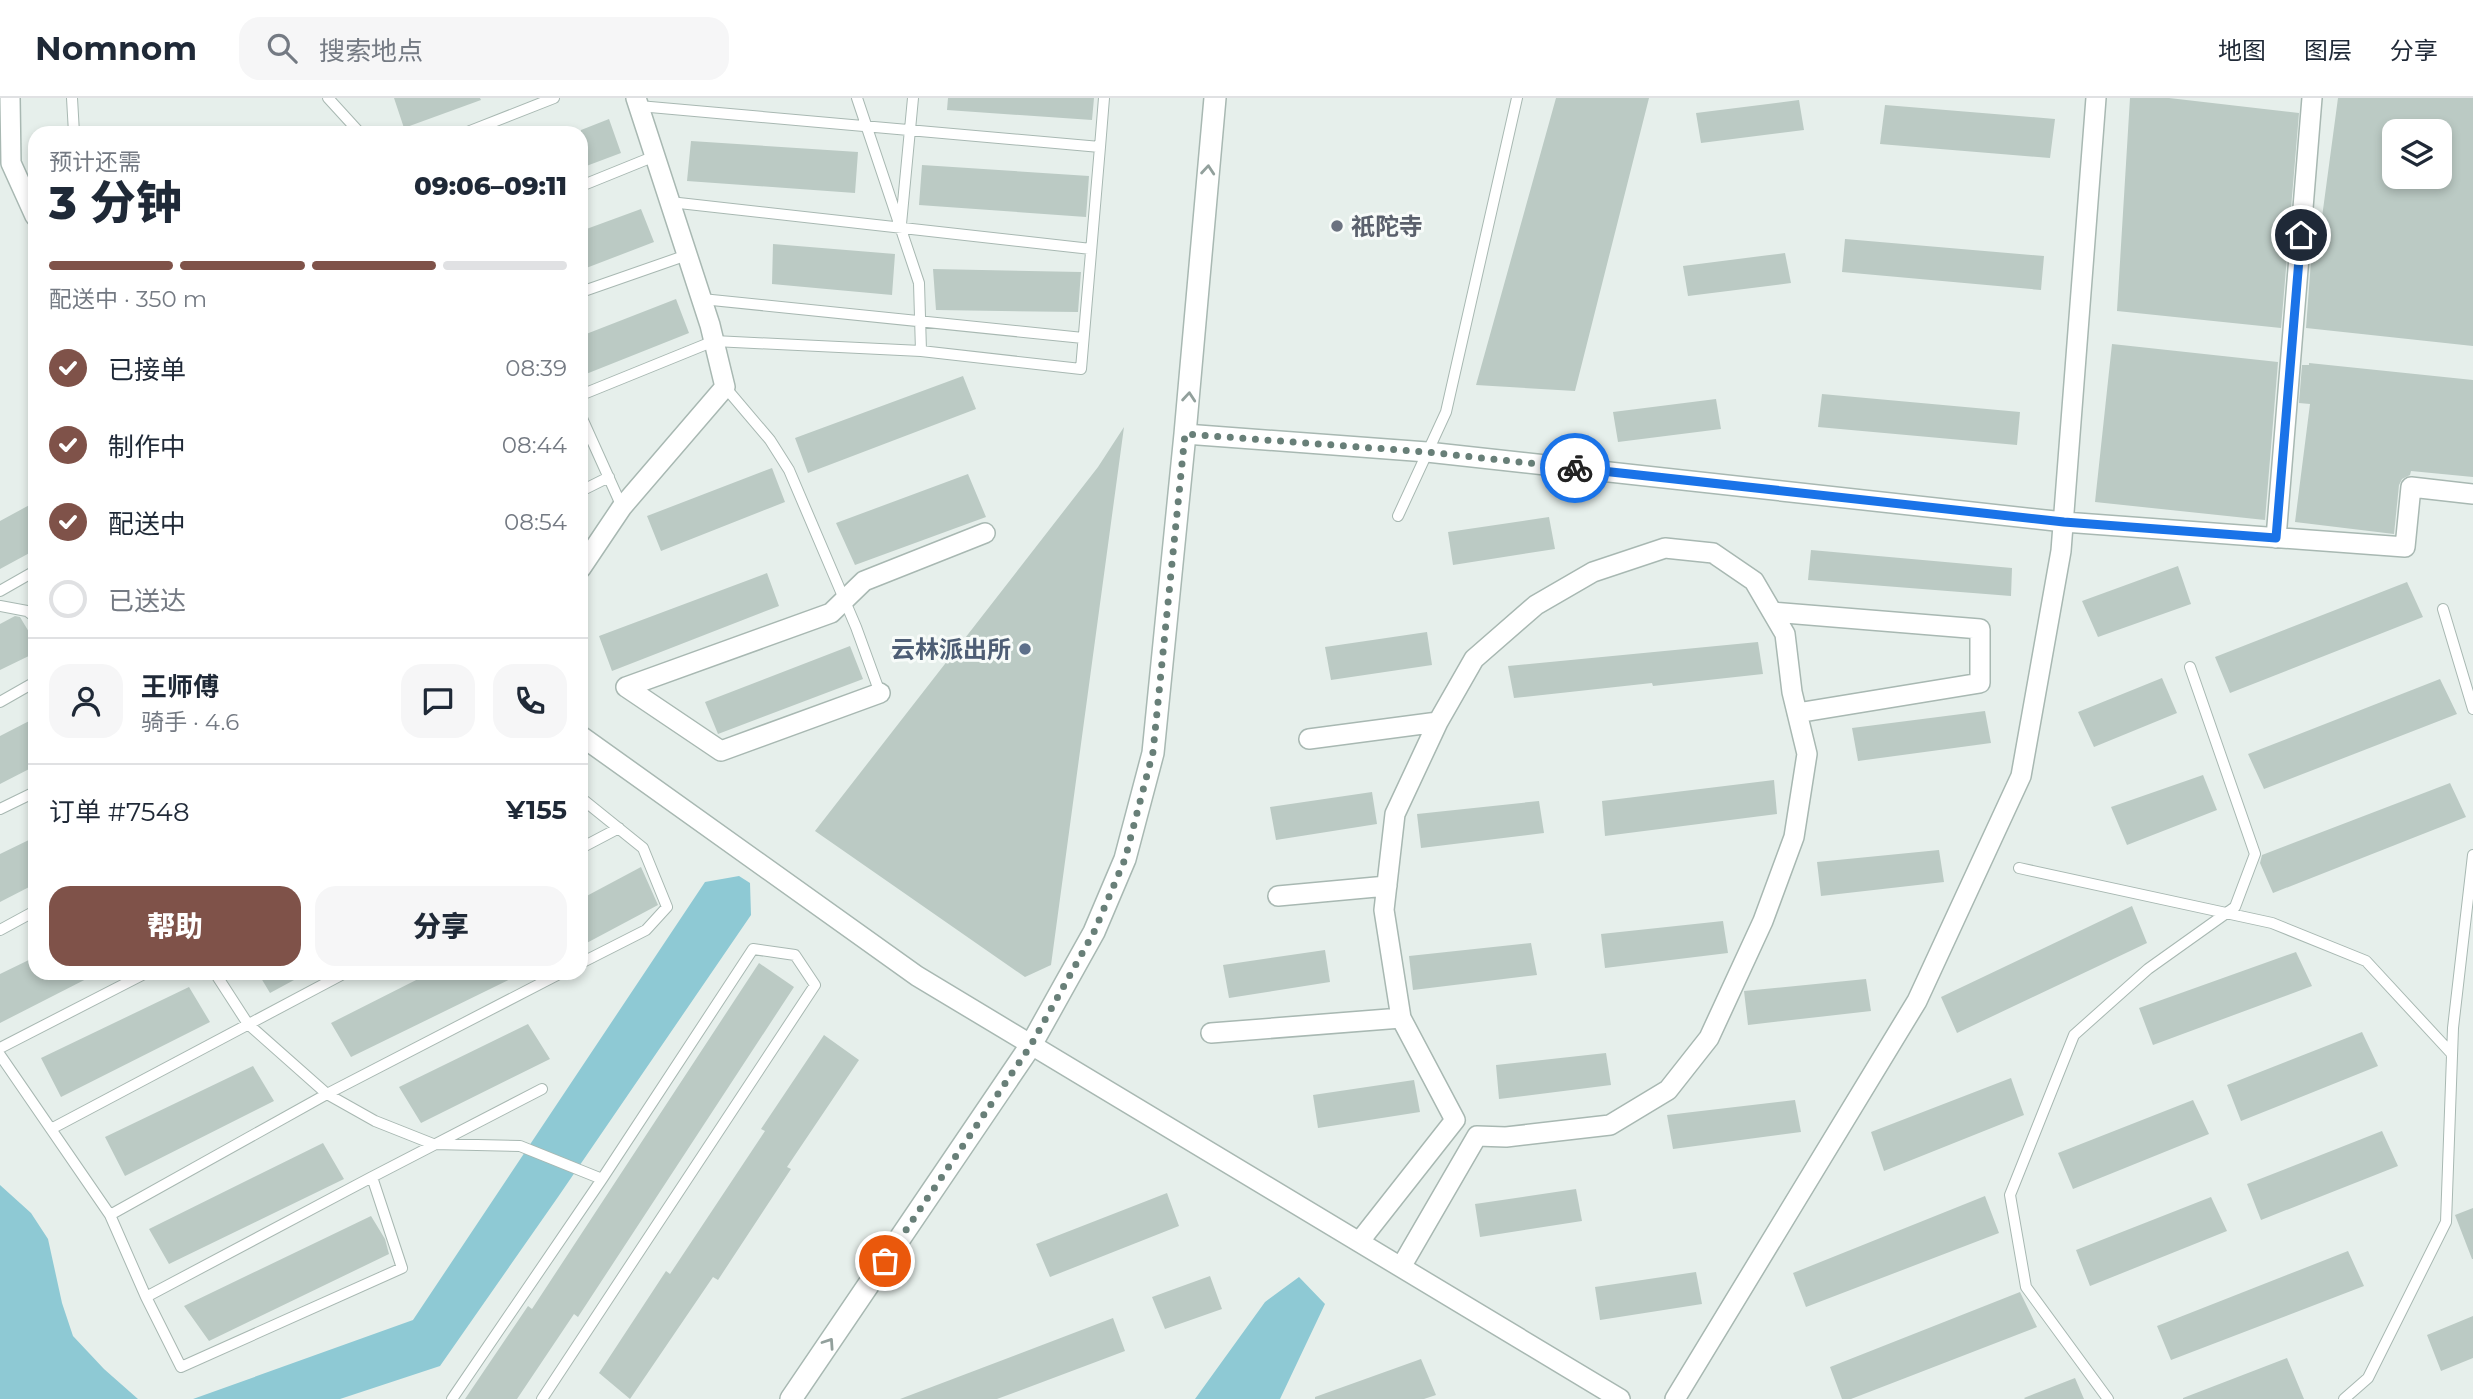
<!DOCTYPE html>
<html lang="zh">
<meta charset="utf-8">
<style>
body{margin:0;font-family:Montserrat,"Noto Sans SC",sans-serif;background:#f6f6f7;color:#1f2937;height:100vh;display:flex;flex-direction:column;font-size:26px;white-space:nowrap}
*{box-sizing:border-box;margin:0}
p{font-size:23px;color:#747a83}
.icon{flex:none;width:38px;height:38px;fill:none;stroke:currentColor;stroke-width:2;stroke-linecap:round;stroke-linejoin:round}
.map{position:relative;flex:1;overflow:hidden}
.drawer{position:absolute;left:28px;top:28px;width:560px;height:854px;display:flex;flex-direction:column;background:#fff;border-radius:21px;box-shadow:0 4px 10px #0003}
.drawer>*{flex:none}
.tools{position:absolute;left:2382px;top:21px;display:grid;gap:14px}
.tools a{display:grid;place-items:center;width:70px;height:70px;border-radius:14px;background:#fff;box-shadow:0 4px 10px #0003;font-size:35px}
.pin{position:absolute;display:grid;place-items:center;width:60px;height:60px;color:#fff;margin:-30px;border:4px solid #fff;border-radius:50%;box-shadow:0 2px 7px #0007}
.courier{position:absolute;display:grid;place-items:center;width:70px;height:70px;margin:-35px;border:5px solid #1a73e8;border-radius:50%;background:#fff;color:#222;box-shadow:0 2px 9px #0007}
.overview em{font-style:normal;font-weight:800}
.overview div{display:flex;flex-direction:column-reverse}
.overview{display:flex;align-items:center;justify-content:space-between;height:119px;padding:0 21px}
h1{font-size:46px;font-weight:800;line-height:52px}
.bar{display:grid;grid-template-columns:repeat(4,1fr);gap:10px 7px;align-content:center;height:84px;padding:0 21px}
.bar i{height:9px;border-radius:5px;background:#e0e1e3}
.bar .current{background:#7f5249}
.bar p{grid-column:span 4}
.line{display:flex;align-items:center;gap:18px;padding:0 21px;border-top:2px solid #e0e1e3}
.line div{flex:1}
.round{display:grid;place-items:center;flex:none;width:74px;height:74px;border-radius:21px;background:#f6f6f7}
ol{padding:0 21px;list-style:none}
li{display:flex;align-items:center;gap:21px;height:77px}
li p{margin-inline-start:auto}
li .icon{padding:7px;border-radius:50%;background:#7f5249;color:#fff;stroke-width:4}
li:last-child{color:#747a83}
li i{width:38px;height:38px;border:4px solid #e0e1e3;border-radius:50%}
.button{display:flex;gap:14px;margin-top:auto;padding:14px 21px}
.button a{flex:1;height:80px;border-radius:21px;background:#7f5249;color:#fff;font-size:28px;font-weight:800;line-height:80px;text-align:center}
.button a+a{background:#f6f6f7;color:#1f2937}
header{display:flex;align-items:center;gap:42px;box-sizing:border-box;height:98px;padding:0 35px;background:#fff;border-bottom:2px solid #e0e1e3}
header strong{font-size:33px}
nav{display:flex;gap:38px;margin-inline-start:auto;font-size:24px}
.search{width:490px;height:63px;background:#f6f6f7;display:flex;align-items:center;gap:18px;box-sizing:border-box;padding:0 24px;border-radius:21px;color:#747a83;font-size:26px}
.map>svg:first-child{display:block}
.water{fill:#8ec9d4}
.building{fill:#bbcac4;fill-rule:evenodd}
.lines{fill:none;stroke-linecap:round;stroke-linejoin:round}
.service-casing{stroke:#a8b8b2;stroke-width:12}
.minor-casing{stroke:#a8b8b2;stroke-width:22}
.tertiary-casing{stroke:#a8b8b2;stroke-width:24}
.service{stroke:#fff;stroke-width:10}
.minor{stroke:#fff;stroke-width:19}
.tertiary{stroke:#fff;stroke-width:21}
.oneway{stroke:#92a09c}
.done{stroke:#687f78;stroke-width:7;stroke-dasharray:0 12.6}
.route{stroke:#1a73e8;stroke-width:9}
.worship-dot{fill:#6b7280;stroke:#f7fbf9;stroke-width:2.5}
.service-dot{fill:#5c6f8a;stroke:#f7fbf9;stroke-width:2.5}
.labels{text-anchor:middle;dominant-baseline:central;stroke-width:6;stroke-linejoin:round;paint-order:stroke}
.worship-label{font-size:24px;font-weight:bold;fill:#5b616d;stroke:#f7fbf9;text-anchor:start}
.service-label{font-size:24px;font-weight:bold;fill:#4e5e75;stroke:#f7fbf9;text-anchor:end}
</style>
<header>
<strong>Nomnom</strong>
<div class="search"><svg class="icon" aria-label="search" viewBox="0 0 24 24"><circle cx="10" cy="10" r="6"/><path d="M15 15l6 6"/></svg>搜索地点</div>
<nav><a>地图</a><a>图层</a><a>分享</a></nav>
</header>
<div class="map">
<svg width="2473" height="1301" viewBox="0 0 2473 1301">
<rect width="100%" height="100%" fill="#e6efeb"/>
<path class="water" d="M 739,778 L 750,785 L 751,817 L 558,1099 L 440,1268 L 340,1301 L 193,1301 L 413,1222 L 705,784 Z
M 0,1087 L 31,1115 L 48,1141 L 62,1205 L 73,1238 L 104,1271 L 138,1301 L 0,1301 Z
M 1299,1179 L 1325,1206 L 1280,1301 L 1195,1301 L 1265,1204 Z"/>
<path class="building" d="M 394,0 L 480,0 L 481,2 L 404,30 Z
M 948,0 L 1094,0 L 1092,22 L 947,12 Z
M 1556,0 L 1649,0 L 1575,293 L 1476,287 Z
M 2130,0 L 2169,0 L 2299,15 L 2281,230 L 2117,213 Z
M 2338,0 L 2473,0 L 2473,248 L 2306,230 L 2311,163 L 2316,164 ZM 2394,33 L 2440,33 L 2440,88 L 2394,83 Z
M 1799,2 L 1804,32 L 1701,45 L 1696,15 Z
M 1885,7 L 2055,21 L 2050,60 L 1880,46 Z
M 609,21 L 621,55 L 581,70 L 581,32 Z
M 691,43 L 858,54 L 855,95 L 687,83 Z
M 922,67 L 1089,78 L 1086,119 L 919,107 Z
M 641,111 L 654,144 L 581,172 L 581,133 Z
M 1845,141 L 2044,158 L 2041,192 L 1842,174 Z
M 773,146 L 895,156 L 892,197 L 772,186 Z
M 1785,155 L 1791,185 L 1688,198 L 1683,168 Z
M 933,171 L 1081,174 L 1078,214 L 936,212 Z
M 676,201 L 689,235 L 581,278 L 581,238 Z
M 2112,246 L 2278,264 L 2265,422 L 2095,404 Z
M 2309,265 L 2473,282 L 2473,379 L 2411,373 L 2410,377 L 2402,381 L 2399,387 L 2394,436 L 2295,424 L 2310,306 L 2299,305 L 2302,267 L 2309,267 Z
M 963,278 L 976,311 L 808,375 L 795,340 Z
M 1822,296 L 2020,314 L 2017,347 L 1818,329 Z
M 1716,301 L 1721,331 L 1618,344 L 1613,314 Z
M 1124,329 L 1051,867 L 1025,879 L 815,733 L 1098,369 Z
M 772,370 L 785,404 L 661,453 L 647,418 Z
M 968,376 L 986,419 L 855,467 L 836,425 Z
M 35,404 L 35,452 L 0,471 L 0,423 Z
M 1549,419 L 1555,451 L 1453,467 L 1448,434 Z
M 1811,452 L 2012,470 L 2011,498 L 1808,482 Z
M 2178,468 L 2191,506 L 2098,539 L 2082,503 Z
M 767,475 L 779,508 L 612,573 L 599,538 Z
M 2407,484 L 2423,519 L 2230,595 L 2215,559 Z
M 15,518 L 20,519 L 35,544 L 35,555 L 0,572 L 0,526 Z
M 1427,534 L 1432,567 L 1331,582 L 1325,549 Z
M 1758,544 L 1763,576 L 1653,588 L 1652,585 L 1514,600 L 1508,568 Z
M 850,548 L 863,581 L 718,636 L 705,604 Z
M 2162,580 L 2177,615 L 2094,649 L 2078,614 Z
M 2440,581 L 2457,616 L 2264,691 L 2248,656 Z
M 1985,613 L 1991,645 L 1858,663 L 1852,630 Z
M 35,620 L 35,668 L 0,686 L 0,638 Z
M 2203,677 L 2217,712 L 2127,747 L 2111,709 Z
M 1774,682 L 1777,716 L 1605,738 L 1602,703 Z
M 2450,685 L 2466,719 L 2273,795 L 2260,765 L 2262,757 Z
M 1372,694 L 1377,726 L 1276,742 L 1270,709 Z
M 1539,703 L 1544,735 L 1421,750 L 1417,716 Z
M 35,739 L 35,786 L 0,804 L 0,756 Z
M 1939,752 L 1944,784 L 1821,798 L 1817,764 Z
M 641,769 L 658,807 L 581,848 L 581,801 Z
M 2132,808 L 2147,845 L 1957,935 L 1941,899 Z
M 1723,823 L 1728,855 L 1605,870 L 1601,836 Z
M 1531,845 L 1537,877 L 1413,892 L 1409,858 Z
M 1325,852 L 1330,884 L 1229,900 L 1223,867 Z
M 2296,854 L 2312,888 L 2153,947 L 2139,910 Z
M 35,859 L 35,875 L 98,875 L 0,925 L 0,876 Z
M 759,865 L 794,889 L 578,1219 L 574,1216 L 517,1301 L 465,1301 L 528,1208 L 532,1211 Z
M 258,875 L 307,875 L 270,895 Z
M 430,875 L 523,875 L 351,959 L 331,925 Z
M 1866,881 L 1871,913 L 1748,927 L 1744,893 Z
M 189,889 L 210,924 L 61,999 L 41,960 Z
M 528,926 L 550,961 L 421,1025 L 399,989 Z
M 2362,934 L 2378,968 L 2241,1023 L 2227,987 Z
M 824,937 L 859,962 L 787,1069 L 791,1071 L 718,1182 L 713,1179 L 630,1301 L 599,1275 L 666,1173 L 670,1176 L 765,1033 L 761,1031 Z
M 1606,955 L 1611,987 L 1499,1001 L 1496,967 Z
M 253,968 L 274,1003 L 125,1078 L 105,1039 Z
M 2011,980 L 2024,1017 L 1884,1073 L 1871,1034 Z
M 1414,982 L 1420,1014 L 1318,1030 L 1313,997 Z
M 1795,1002 L 1801,1034 L 1673,1051 L 1667,1017 Z
M 2193,1002 L 2209,1036 L 2073,1091 L 2058,1055 Z
M 2382,1033 L 2398,1068 L 2261,1122 L 2247,1086 Z
M 323,1045 L 344,1081 L 169,1166 L 149,1131 Z
M 1576,1091 L 1582,1123 L 1480,1139 L 1475,1106 Z
M 1167,1095 L 1179,1128 L 1050,1179 L 1036,1146 Z
M 1985,1098 L 1999,1135 L 1806,1209 L 1793,1175 Z
M 2211,1099 L 2227,1133 L 2090,1188 L 2076,1152 Z
M 2473,1110 L 2473,1161 L 2472,1161 L 2455,1117 Z
M 371,1118 L 385,1141 L 389,1156 L 209,1243 L 184,1208 Z
M 2348,1153 L 2364,1188 L 2171,1262 L 2157,1228 Z
M 1696,1174 L 1702,1206 L 1600,1222 L 1595,1189 Z
M 1210,1178 L 1222,1211 L 1165,1231 L 1152,1199 Z
M 2020,1194 L 2037,1229 L 1851,1301 L 1842,1301 L 1830,1269 Z
M 2473,1218 L 2473,1260 L 2441,1273 L 2427,1237 Z
M 1113,1220 L 1125,1253 L 997,1301 L 900,1301 Z
M 2287,1260 L 2304,1301 L 2183,1301 L 2183,1300 Z
M 1421,1261 L 1436,1297 L 1424,1301 L 1315,1301 L 1315,1299 Z
M 2075,1280 L 2084,1301 L 2025,1301 L 2024,1300 Z"/>
<g class="lines">
<g class="service-casing">
<path id="service" d="M 72,0 L 74,35
M 328,0 L 360,35
M 857,0 L 919,185 L 921,253
M 639,8 L 1100,49 L 1104,0
M 465,35 L 554,0
M 581,88 L 655,58
M 670,104 L 1091,151
M 901,126 L 913,0
M 581,194 L 687,157
M 702,201 L 1083,240
M 725,289 L 770,342 L 789,372 L 856,529 L 880,595
M 581,297 L 714,243 L 921,253 L 1081,271 L 1100,49
M 581,318 L 622,409
M 581,393 L 609,379
M 1398,418 L 1446,314 L 1517,0
M 0,493 L 35,473
M 0,508 L 27,513 L 35,519
M 2443,511 L 2473,611
M 0,604 L 35,584
M 581,700 L 643,750 L 667,809 L 646,832 L 581,865
M 0,711 L 35,694
M 581,750 L 619,730
M 2019,770 L 2272,825 L 2366,863 L 2452,956
M 0,832 L 35,813
M 215,875 L 248,926 L 327,996 L 375,1023 L 433,1046 L 520,1048 L 602,1081
M 0,950 L 146,875
M 0,957 L 110,1117
M 51,1031 L 345,875
M 372,1079 L 542,991
M 146,1199 L 372,1079 L 402,1170 L 181,1269 L 146,1199 L 110,1117 L 327,996 L 561,875
M 452,1301 L 602,1081 L 753,851 L 795,857 L 815,887 L 542,1301
M 2108,1301 L 2026,1189 L 2010,1097 L 2074,937 L 2148,871 L 2235,809 L 2255,756 L 2190,569
M 2344,1301 L 2368,1280 L 2446,1124 L 2453,930 L 2473,757"/>
</g>
<g class="minor-casing">
<path id="minor" d="M 10,0 L 11,65 L 35,118
M 1185,336 L 1427,354 L 2064,424 L 2405,449 L 2411,389 L 2473,396
M 2276,440 L 2312,0
M 581,470 L 622,409 L 725,289 L 710,227 L 636,0
M 1772,514 L 1980,531 L 1980,585 L 1797,615
M 626,589 L 831,515 L 864,483 L 985,435
M 626,589 L 721,653 L 880,595
M 581,638 L 917,878 L 1620,1301
M 1309,641 L 1438,624
M 1278,798 L 1387,788
M 1211,935 L 1401,920 L 1384,812 L 1395,716 L 1438,624 L 1474,561 L 1536,507 L 1593,474 L 1665,450 L 1713,455 L 1754,483 L 1785,536 L 1792,594 L 1807,656 L 1794,739 L 1763,823 L 1709,940 L 1668,992 L 1610,1027 L 1506,1039 L 1477,1038 L 1401,1169
M 1359,1144 L 1455,1022 L 1401,920
M 1675,1301 L 1917,903 L 2021,678 L 2061,453 L 2096,0"/>
</g>
<g class="tertiary-casing">
<path id="tertiary" d="M 791,1301 L 1031,947 L 1094,834 L 1125,761 L 1153,655 L 1185,336 L 1215,0"/>
</g>
<use href="#service" class="service"/>
<use href="#minor" class="minor"/>
<use href="#tertiary" class="tertiary"/>
</g>
<defs><path id="oneway-chevron" d="M-2-3.5L2.5 0L-2 3.5" fill="none" stroke-width="1.6" stroke-linecap="round" stroke-linejoin="round" transform="scale(1.75)"/></defs>
<g class="oneway">
<use href="#oneway-chevron" transform="translate(1208 72) rotate(-85)"/>
<use href="#oneway-chevron" transform="translate(1189 299) rotate(-85)"/>
<use href="#oneway-chevron" transform="translate(829 1245) rotate(-56)"/>
</g>
<g class="lines">
<path class="done" d="M 885,1163 L 1031,947 L 1094,834 L 1125,761 L 1153,654 L 1185,336 L 1427,354 L 1575,370"/>
<path class="route" d="M 1575,370 L 2064,424 L 2276,440 L 2301,137"/>
</g>
<circle class="worship-dot" cx="1337" cy="128" r="7"/>
<circle class="service-dot" cx="1025" cy="551" r="7"/>
<g class="labels">
<g class="worship-label">
<text x="1351" y="128">祇陀寺</text>
</g>
<g class="service-label">
<text x="1011" y="551">云林派出所</text>
</g>
</g>
</svg>
<div class="tools">
<a><svg class="icon" aria-label="layers" viewBox="0 0 24 24"><path d="M12 4l9 5-9 5-9-5zM3 14l9 5 9-5"/></svg></a>
</div>
<div class="pin" style="left:885px;top:1163px;background:#ea580c"><svg class="icon" aria-label="bag" viewBox="0 0 24 24"><path d="M5 8h14l-1 12H6zM9 8a3 3 0 0 1 6 0"/></svg></div>
<div class="pin" style="left:2301px;top:137px;background:#1f2937"><svg class="icon" aria-label="home" viewBox="0 0 24 24"><path d="M3 11l9-7 9 7M6 9v11h12V9"/></svg></div>
<div class="courier" style="left:1575px;top:370px"><svg class="icon" aria-label="bike" viewBox="0 0 24 24"><circle cx="6" cy="16" r="4"/><circle cx="18" cy="16" r="4"/><path d="M6 16l4-8h5l3 8M10 8l3 8H6M13 5h3"/></svg></div>
<section class="drawer">
<div class="overview"><div><h1>3 分钟</h1><p>预计还需</p></div><em>09:06–09:11</em></div>
<div class="bar"><i class="current"></i><i class="current"></i><i class="current"></i><i></i><p>配送中 · 350 m</p></div>
<ol>
<li><svg class="icon" aria-label="check" viewBox="0 0 24 24"><path d="M5 12l5 5 9-10"/></svg>已接单<p>08:39</p></li>
<li><svg class="icon" aria-label="check" viewBox="0 0 24 24"><path d="M5 12l5 5 9-10"/></svg>制作中<p>08:44</p></li>
<li><svg class="icon" aria-label="check" viewBox="0 0 24 24"><path d="M5 12l5 5 9-10"/></svg>配送中<p>08:54</p></li>
<li><i></i>已送达</li>
</ol>
<div class="line" style="height:126px"><a class="round"><svg class="icon" aria-label="person" viewBox="0 0 24 24"><circle cx="12" cy="8" r="4"/><path d="M4 21q1-7 8-7t8 7"/></svg></a><div><b>王师傅</b><p>骑手 · 4.6</p></div><a class="round"><svg class="icon" aria-label="chat" viewBox="0 0 24 24"><path d="M4 5h16v11H9l-5 4z"/></svg></a><a class="round"><svg class="icon" aria-label="phone" viewBox="0 0 24 24"><path d="M5 4h4l2 5-3 2q2 4 5 5l2-3 5 2v4C11 20 4 13 5 4z"/></svg></a></div>
<div class="line" style="height:91px"><div>订单 #7548</div><b>¥155</b></div>
<div class="button"><a>帮助</a><a>分享</a></div>
</section>
</div>
